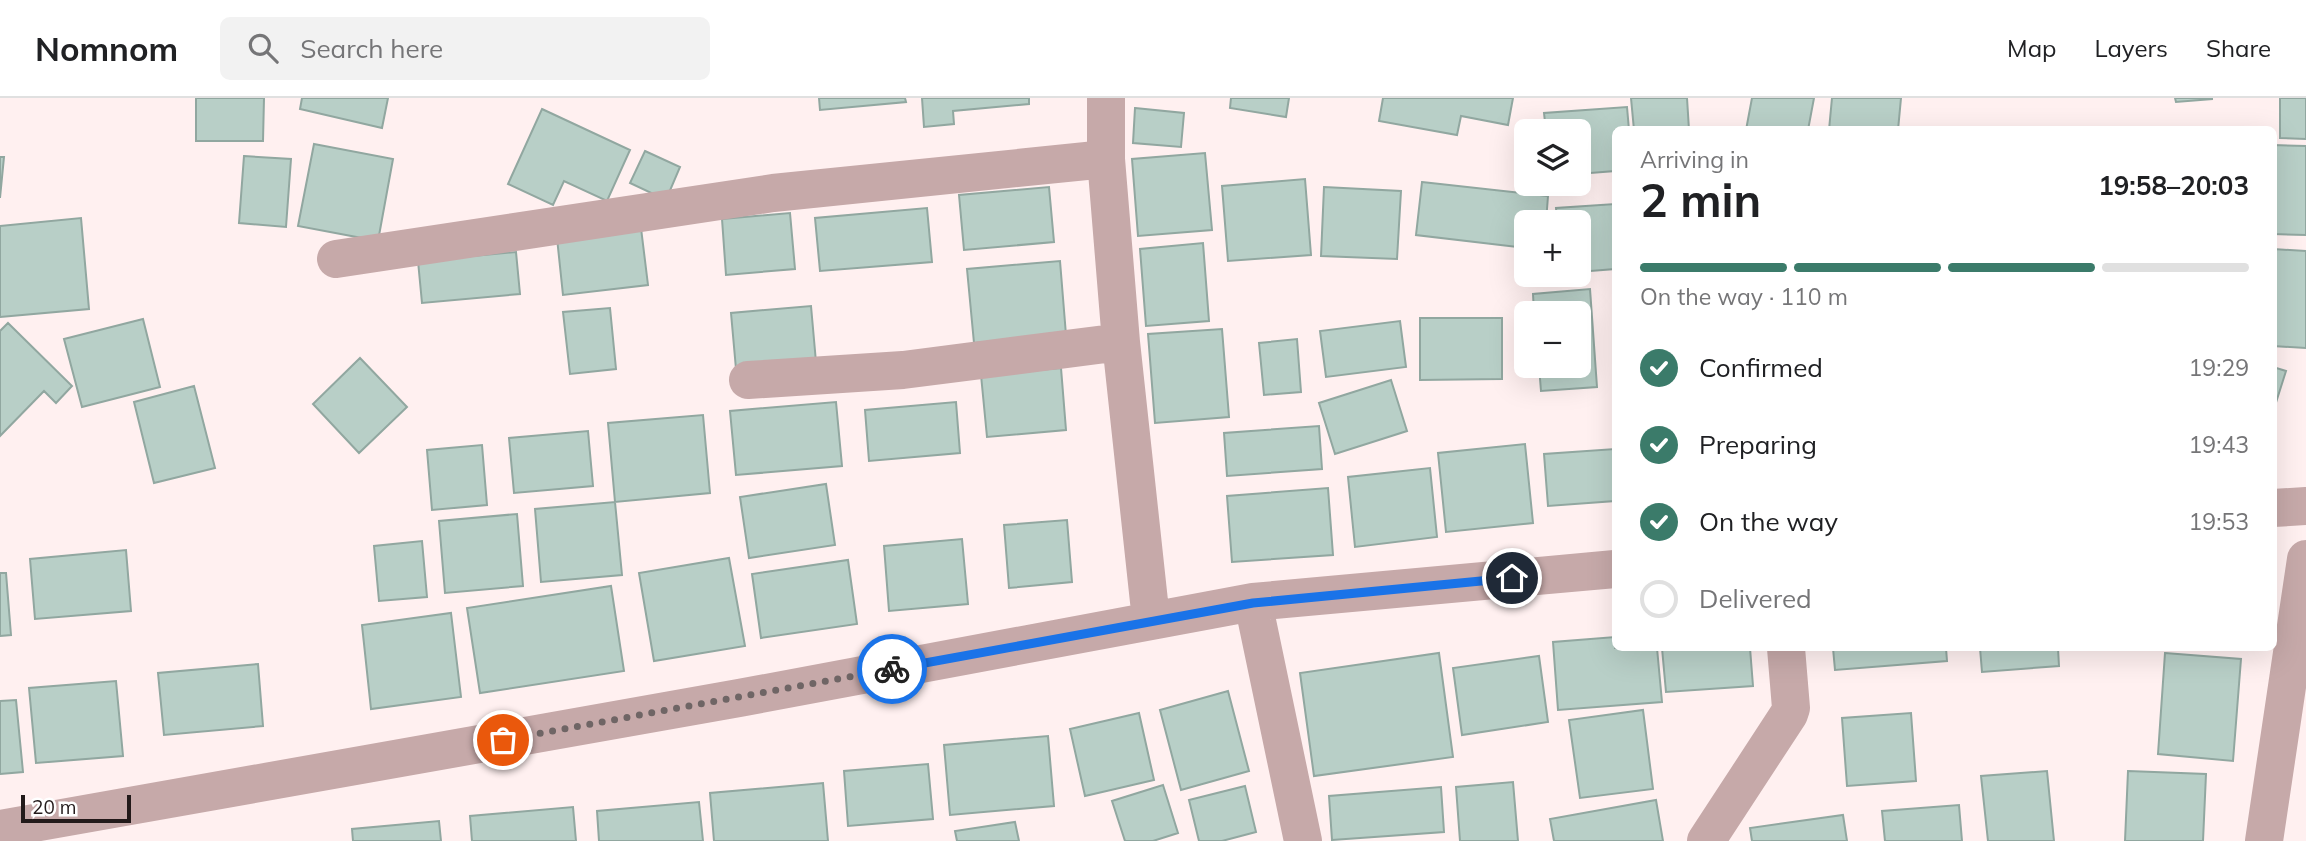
<!DOCTYPE html>
<meta charset="utf-8">
<style>
body{margin:0;font-family:Mulish,sans-serif;background:#f2f2f2;color:#202124;height:100vh;display:flex;flex-direction:column;font-size:26px;white-space:nowrap}
*{box-sizing:border-box;margin:0}
p{font-size:23px;color:#757577}
.icon{flex:none;width:38px;height:38px;fill:none;stroke:currentColor;stroke-width:2;stroke-linecap:round;stroke-linejoin:round}
.map{position:relative;flex:1;overflow:hidden}
.panel{position:absolute;left:1612px;top:28px;width:665px;height:525px;display:flex;flex-direction:column;background:#fff;border-radius:10px;box-shadow:0 7px 28px #0002}
.panel>*{flex:none}
.fabs{position:absolute;left:1514px;top:21px;display:grid;gap:14px}
.fabs a{display:grid;place-items:center;width:77px;height:77px;border-radius:10px;background:#fff;box-shadow:0 7px 28px #0002;font-size:35px}
.scale{position:absolute;left:21px;bottom:18px;width:110px;box-sizing:border-box;padding-left:7px;border:4px solid #221a1a;border-top:0;font-size:19px;line-height:24px;white-space:nowrap;color:#221a1a;-webkit-text-stroke:5px #fff;paint-order:stroke}
.pin{position:absolute;display:grid;place-items:center;width:60px;height:60px;color:#fff;margin:-30px;border:4px solid #fff;border-radius:50%;box-shadow:0 2px 7px #0007}
.courier{position:absolute;display:grid;place-items:center;width:70px;height:70px;margin:-35px;border:5px solid #1a73e8;border-radius:50%;background:#fff;color:#222;box-shadow:0 2px 9px #0007}
.summary em{font-style:normal;font-weight:700}
.summary div{display:flex;flex-direction:column-reverse}
.summary{display:flex;align-items:center;justify-content:space-between;height:119px;padding:0 28px}
h1{font-size:46px;font-weight:700;line-height:52px}
.bar{display:grid;grid-template-columns:repeat(4,1fr);gap:10px 7px;align-content:center;height:84px;padding:0 28px}
.bar i{height:9px;border-radius:5px;background:#e0e0e0}
.bar .current{background:#3b7b6a}
.bar p{grid-column:span 4}
ol{padding:0 28px;list-style:none}
li{display:flex;align-items:center;gap:21px;height:77px}
li p{margin-inline-start:auto}
li .icon{padding:7px;border-radius:50%;background:#3b7b6a;color:#fff;stroke-width:4}
li:last-child{color:#757577}
li i{width:38px;height:38px;border:4px solid #e0e0e0;border-radius:50%}
header{display:flex;align-items:center;gap:42px;box-sizing:border-box;height:98px;padding:0 35px;background:#fff;border-bottom:2px solid #e0e0e0}
header strong{font-size:33px}
nav{display:flex;gap:38px;margin-inline-start:auto;font-size:24px}
.search{width:490px;height:63px;background:#f2f2f2;display:flex;align-items:center;gap:18px;box-sizing:border-box;padding:0 24px;border-radius:10px;color:#757577;font-size:26px}
.map>svg:first-child{display:block}
.building{fill:#b8cfc7;stroke:#91a7a0;stroke-width:2}
.lines{fill:none;stroke-linecap:round;stroke-linejoin:round}
.minor{stroke:#c6a9a9;stroke-width:38}
.done{stroke:#6f6565;stroke-width:7;stroke-dasharray:0 12.6}
.route{stroke:#1a73e8;stroke-width:9}
</style>
<header>
<strong>Nomnom</strong>
<div class="search"><svg class="icon" aria-label="search" viewBox="0 0 24 24"><circle cx="10" cy="10" r="6"/><path d="M15 15l6 6"/></svg>Search here</div>
<nav><a>Map</a><a>Layers</a><a>Share</a></nav>
</header>
<div class="map">
<svg width="2306" height="743" viewBox="0 0 2306 743">
<rect width="100%" height="100%" fill="#fff0f0"/>
<path class="building" d="M 196,0 L 264,0 L 263,43 L 196,43 Z
M 302,0 L 388,0 L 382,30 L 300,11 Z
M 819,0 L 905,0 L 906,4 L 820,12 Z
M 922,0 L 1029,0 L 1029,6 L 953,13 L 954,26 L 924,29 Z
M 1231,0 L 1289,0 L 1286,19 L 1230,10 Z
M 1383,0 L 1513,0 L 1508,27 L 1461,18 L 1457,37 L 1379,23 Z
M 1631,0 L 1687,0 L 1689,32 L 1634,32 Z
M 1752,0 L 1814,0 L 1808,32 L 1746,32 Z
M 1832,0 L 1901,0 L 1898,32 L 1829,32 Z
M 2175,0 L 2212,0 L 2212,1 L 2176,4 Z
M 2280,0 L 2306,0 L 2306,41 L 2280,40 Z
M 1627,9 L 1629,32 L 1615,32 L 1615,73 L 1578,76 L 1578,33 L 1546,33 L 1544,15 Z
M 1135,10 L 1184,15 L 1181,49 L 1133,45 Z
M 542,11 L 630,52 L 607,103 L 564,83 L 553,107 L 508,86 Z
M 314,46 L 393,61 L 378,143 L 298,128 Z
M 2273,47 L 2306,48 L 2306,137 L 2273,136 Z
M 645,53 L 680,69 L 666,102 L 630,85 Z
M 1205,55 L 1212,132 L 1138,138 L 1132,61 Z
M 244,58 L 291,61 L 286,129 L 239,125 Z
M 0,59 L 4,59 L 0,100 Z
M 1305,81 L 1311,157 L 1228,163 L 1222,88 Z
M 1422,84 L 1548,98 L 1546,124 L 1526,124 L 1526,150 L 1416,137 Z
M 1049,89 L 1054,144 L 964,152 L 959,97 Z
M 1324,89 L 1401,93 L 1397,161 L 1321,158 Z
M 1615,106 L 1615,171 L 1578,174 L 1578,124 L 1557,124 L 1556,110 Z
M 927,110 L 932,164 L 820,173 L 815,120 Z
M 790,115 L 795,171 L 726,177 L 722,121 Z
M 81,120 L 89,211 L 0,219 L 0,128 Z
M 641,130 L 648,187 L 563,197 L 557,140 Z
M 1203,145 L 1209,223 L 1146,228 L 1140,151 Z
M 2273,151 L 2306,153 L 2306,250 L 2273,248 Z
M 516,154 L 520,196 L 422,205 L 418,163 Z
M 1060,163 L 1066,237 L 974,245 L 967,171 Z
M 1590,191 L 1597,289 L 1541,293 L 1539,268 L 1578,268 L 1578,215 L 1534,215 L 1533,196 Z
M 811,208 L 816,264 L 736,271 L 731,215 Z
M 610,210 L 616,271 L 570,276 L 563,214 Z
M 1420,220 L 1502,220 L 1502,281 L 1420,282 Z
M 143,221 L 160,289 L 82,309 L 64,241 Z
M 1400,223 L 1406,269 L 1326,279 L 1320,233 Z
M 8,225 L 72,288 L 56,305 L 44,293 L 0,338 L 0,233 Z
M 1222,231 L 1229,319 L 1155,325 L 1148,236 Z
M 1297,241 L 1301,294 L 1264,297 L 1259,245 Z
M 360,260 L 407,309 L 359,355 L 313,306 Z
M 2273,269 L 2286,273 L 2273,314 Z
M 1061,270 L 1066,332 L 987,339 L 981,277 Z
M 1391,282 L 1407,333 L 1335,356 L 1319,305 Z
M 194,288 L 215,370 L 154,385 L 134,304 Z
M 836,304 L 842,368 L 736,377 L 730,313 Z
M 956,304 L 960,355 L 869,363 L 865,312 Z
M 703,317 L 710,395 L 615,404 L 608,325 Z
M 1319,328 L 1322,371 L 1227,378 L 1224,335 Z
M 588,333 L 593,388 L 514,395 L 509,340 Z
M 1525,346 L 1533,425 L 1446,434 L 1438,355 Z
M 482,347 L 487,407 L 432,412 L 427,352 Z
M 1615,351 L 1615,403 L 1548,408 L 1544,356 Z
M 1430,370 L 1437,439 L 1355,449 L 1348,379 Z
M 826,386 L 835,447 L 749,460 L 740,399 Z
M 1328,390 L 1333,457 L 1232,464 L 1227,398 Z
M 615,404 L 622,477 L 541,484 L 535,411 Z
M 517,416 L 523,488 L 445,495 L 439,423 Z
M 1067,422 L 1072,484 L 1009,490 L 1004,427 Z
M 962,441 L 968,506 L 889,513 L 884,448 Z
M 422,443 L 427,499 L 379,503 L 374,448 Z
M 126,452 L 131,513 L 35,521 L 30,461 Z
M 729,460 L 745,548 L 654,563 L 639,475 Z
M 848,462 L 857,526 L 761,540 L 752,476 Z
M 0,475 L 6,475 L 11,537 L 0,538 Z
M 611,488 L 624,573 L 480,595 L 467,510 Z
M 451,515 L 461,599 L 371,611 L 362,527 Z
M 1615,539 L 1615,550 L 1657,550 L 1662,604 L 1558,612 L 1553,544 Z
M 1662,550 L 1750,550 L 1753,588 L 1666,594 Z
M 1833,550 L 1946,550 L 1947,563 L 1835,572 Z
M 1980,550 L 2062,550 L 2058,550 L 2059,568 L 1982,574 Z
M 1439,555 L 1453,659 L 1314,678 L 1300,575 Z
M 2165,555 L 2241,561 L 2233,663 L 2158,656 Z
M 1539,558 L 1548,624 L 1462,637 L 1453,570 Z
M 258,566 L 263,628 L 164,637 L 158,575 Z
M 116,583 L 123,658 L 36,665 L 29,590 Z
M 1228,593 L 1249,673 L 1181,692 L 1160,612 Z
M 16,602 L 23,674 L 0,676 L 0,603 Z
M 1643,612 L 1653,691 L 1580,700 L 1569,622 Z
M 1139,615 L 1154,682 L 1085,698 L 1070,631 Z
M 1911,615 L 1916,683 L 1847,688 L 1842,620 Z
M 1048,638 L 1054,708 L 950,717 L 944,647 Z
M 928,666 L 933,721 L 848,728 L 844,673 Z
M 2047,673 L 2054,743 L 1988,743 L 1981,678 Z
M 2128,673 L 2206,676 L 2203,743 L 2125,743 Z
M 1513,684 L 1518,743 L 1460,743 L 1456,689 Z
M 823,685 L 828,743 L 714,743 L 710,695 Z
M 1163,687 L 1178,735 L 1153,743 L 1125,743 L 1112,703 Z
M 1245,688 L 1256,734 L 1222,743 L 1199,743 L 1189,702 Z
M 1441,689 L 1444,734 L 1332,742 L 1329,698 Z
M 1656,702 L 1663,743 L 1554,743 L 1550,721 Z
M 699,704 L 703,743 L 599,743 L 597,713 Z
M 1959,707 L 1962,743 L 1885,743 L 1882,713 Z
M 573,709 L 576,743 L 472,743 L 470,718 Z
M 1843,717 L 1847,743 L 1752,743 L 1750,730 Z
M 439,723 L 441,743 L 353,743 L 352,731 Z
M 1015,724 L 1019,743 L 957,743 L 955,733 Z"/>
<g class="lines">
<path class="minor" d="M 1106,0 L 1106,61 L 1121,244 L 1151,522
M 336,161 L 773,95 L 1106,61
M 748,282 L 903,272 L 1121,244
M 2273,410 L 2306,408
M 1253,504 L 1303,743
M 0,731 L 739,600 L 1253,504 L 1615,471
M 1706,743 L 1789,616 L 1791,610 L 1786,550
M 2264,743 L 2306,461"/>
</g>
<g class="lines">
<path class="done" d="M 503,642 L 892,571"/>
<path class="route" d="M 892,571 L 1253,505 L 1512,480"/>
</g>
</svg>
<div class="fabs">
<a><svg class="icon" aria-label="layers" viewBox="0 0 24 24"><path d="M12 4l9 5-9 5-9-5zM3 14l9 5 9-5"/></svg></a>
<a>+</a>
<a>−</a>
</div>
<div class="scale">20 m</div>
<div class="pin" style="left:503px;top:642px;background:#ea580c"><svg class="icon" aria-label="bag" viewBox="0 0 24 24"><path d="M5 8h14l-1 12H6zM9 8a3 3 0 0 1 6 0"/></svg></div>
<div class="pin" style="left:1512px;top:480px;background:#1f2937"><svg class="icon" aria-label="home" viewBox="0 0 24 24"><path d="M3 11l9-7 9 7M6 9v11h12V9"/></svg></div>
<div class="courier" style="left:892px;top:571px"><svg class="icon" aria-label="bike" viewBox="0 0 24 24"><circle cx="6" cy="16" r="4"/><circle cx="18" cy="16" r="4"/><path d="M6 16l4-8h5l3 8M10 8l3 8H6M13 5h3"/></svg></div>
<section class="panel">
<div class="summary"><div><h1>2 min</h1><p>Arriving in</p></div><em>19:58–20:03</em></div>
<div class="bar"><i class="current"></i><i class="current"></i><i class="current"></i><i></i><p>On the way · 110 m</p></div>
<ol>
<li><svg class="icon" aria-label="check" viewBox="0 0 24 24"><path d="M5 12l5 5 9-10"/></svg>Confirmed<p>19:29</p></li>
<li><svg class="icon" aria-label="check" viewBox="0 0 24 24"><path d="M5 12l5 5 9-10"/></svg>Preparing<p>19:43</p></li>
<li><svg class="icon" aria-label="check" viewBox="0 0 24 24"><path d="M5 12l5 5 9-10"/></svg>On the way<p>19:53</p></li>
<li><i></i>Delivered</li>
</ol>
</section>
</div>
